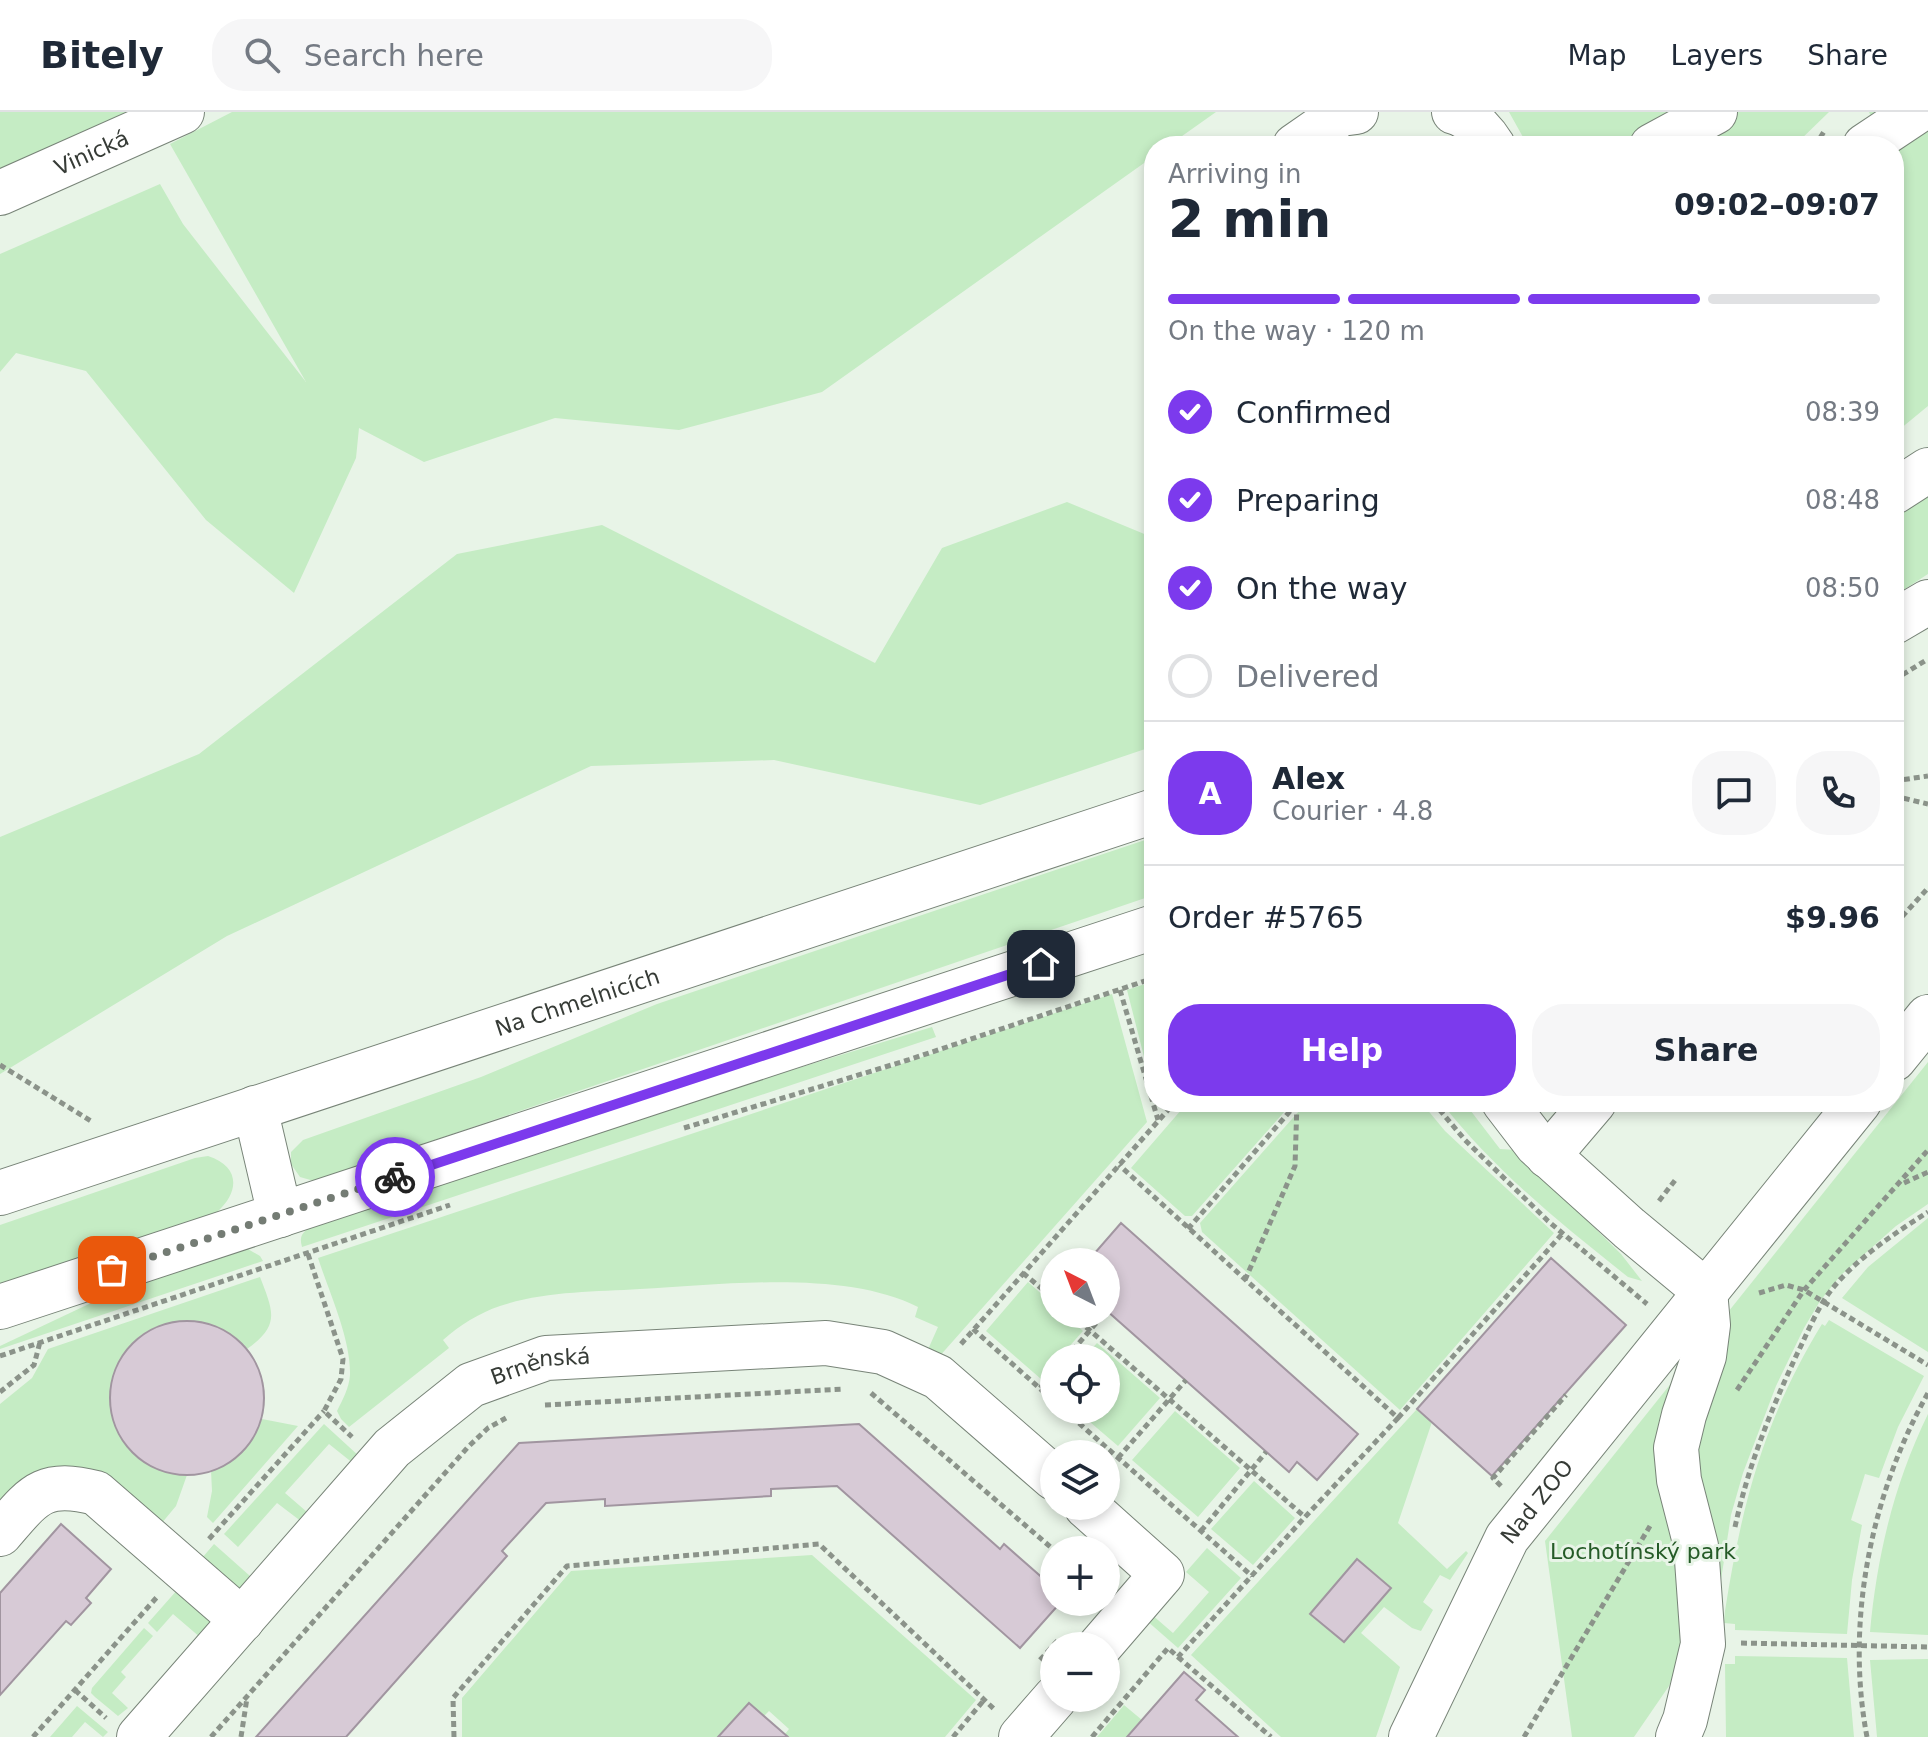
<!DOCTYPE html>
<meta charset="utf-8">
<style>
body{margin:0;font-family:"DejaVu Sans",sans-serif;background:#f6f6f7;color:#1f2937;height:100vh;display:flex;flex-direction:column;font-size:30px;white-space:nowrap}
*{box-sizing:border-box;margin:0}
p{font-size:26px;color:#747a83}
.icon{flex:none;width:44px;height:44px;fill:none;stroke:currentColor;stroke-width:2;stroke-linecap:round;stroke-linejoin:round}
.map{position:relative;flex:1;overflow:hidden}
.sheet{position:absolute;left:1144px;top:24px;width:760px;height:976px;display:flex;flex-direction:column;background:#fff;border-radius:32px;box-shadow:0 4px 12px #0003}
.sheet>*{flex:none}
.needle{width:52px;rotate:318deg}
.controls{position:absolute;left:1040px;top:1136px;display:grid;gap:16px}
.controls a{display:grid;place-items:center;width:80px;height:80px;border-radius:50%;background:#fff;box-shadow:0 4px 12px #0003;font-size:40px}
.pin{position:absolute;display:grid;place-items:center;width:68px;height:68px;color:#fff;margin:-34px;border-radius:16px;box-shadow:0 4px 12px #0006}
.courier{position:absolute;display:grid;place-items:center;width:80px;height:80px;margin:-40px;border:6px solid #7c3aed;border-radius:50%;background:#fff;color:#222;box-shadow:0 2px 10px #0007}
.head em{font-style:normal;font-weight:600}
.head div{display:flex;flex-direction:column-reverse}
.head{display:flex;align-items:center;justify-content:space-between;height:136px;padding:0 24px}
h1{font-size:52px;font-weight:600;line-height:60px}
.bar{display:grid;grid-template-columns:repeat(4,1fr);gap:12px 8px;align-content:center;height:96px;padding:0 24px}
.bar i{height:10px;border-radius:6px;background:#e0e1e3}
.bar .active{background:#7c3aed}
.bar p{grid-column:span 4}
.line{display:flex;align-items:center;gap:20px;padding:0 24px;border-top:2px solid #e0e1e3}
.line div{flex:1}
.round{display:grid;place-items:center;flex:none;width:84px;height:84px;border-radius:32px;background:#f6f6f7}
ol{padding:0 24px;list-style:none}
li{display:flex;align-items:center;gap:24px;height:88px}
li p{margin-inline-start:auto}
li .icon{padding:8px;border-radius:50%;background:#7c3aed;color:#fff;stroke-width:4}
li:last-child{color:#747a83}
li i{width:44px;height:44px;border:4px solid #e0e1e3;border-radius:50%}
.cta{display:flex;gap:16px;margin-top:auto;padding:16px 24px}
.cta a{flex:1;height:92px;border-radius:32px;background:#7c3aed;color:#fff;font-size:32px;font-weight:600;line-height:92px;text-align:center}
.cta a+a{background:#f6f6f7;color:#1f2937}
header{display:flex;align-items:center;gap:48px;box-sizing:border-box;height:112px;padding:0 40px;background:#fff;border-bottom:2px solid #e0e1e3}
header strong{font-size:38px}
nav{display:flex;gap:44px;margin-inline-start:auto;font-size:28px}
.search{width:560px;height:72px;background:#f6f6f7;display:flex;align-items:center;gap:20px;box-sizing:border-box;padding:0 28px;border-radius:32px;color:#747a83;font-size:30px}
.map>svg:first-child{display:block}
.green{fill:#c5ecc4}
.building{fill:#d7cad6;stroke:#a195a0;stroke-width:2}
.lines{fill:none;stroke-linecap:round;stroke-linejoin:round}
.minor-casing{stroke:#788478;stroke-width:46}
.path{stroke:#8b938a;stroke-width:5;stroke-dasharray:6 4;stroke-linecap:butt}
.minor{stroke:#fff;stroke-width:44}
.done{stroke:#747c74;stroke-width:8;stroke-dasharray:0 14.4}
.route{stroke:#7c3aed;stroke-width:10}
.labels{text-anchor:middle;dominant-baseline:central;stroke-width:6;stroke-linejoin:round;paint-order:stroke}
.street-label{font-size:22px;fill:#363b36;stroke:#e8f4e7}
.park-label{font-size:22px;fill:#255b27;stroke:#e8f4e7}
</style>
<header>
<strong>Bitely</strong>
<div class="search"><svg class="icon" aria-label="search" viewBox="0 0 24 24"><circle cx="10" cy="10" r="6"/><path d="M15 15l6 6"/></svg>Search here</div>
<nav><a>Map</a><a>Layers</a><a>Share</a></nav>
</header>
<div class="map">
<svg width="1928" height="1625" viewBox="0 0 1928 1625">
<rect width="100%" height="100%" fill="#e8f4e7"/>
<path class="green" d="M 0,0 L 142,0 L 0,61 Z
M 232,0 L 1216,0 L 1168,34 L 1154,34 L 1154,44 L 822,280 L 679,318 L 555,306 L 424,350 L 359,316 L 356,346 L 294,481 L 206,408 L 86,259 L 16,241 L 0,260 L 0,142 L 160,72 L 183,112 L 306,270 L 170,32 Z
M 1509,0 L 1829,0 L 1794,34 L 1528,34 Z
M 1869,0 L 1928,0 L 1928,294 L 1894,322 L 1894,34 L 1883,34 Z
M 1928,377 L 1928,462 L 1894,484 L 1894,398 Z
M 1067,390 L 1154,426 L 1154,634 L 980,693 L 774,648 L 591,654 L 227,824 L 0,962 L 0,725 L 199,642 L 457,442 L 602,413 L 875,551 L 942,436 Z
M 1154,725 L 1154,783 L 314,1069 L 300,1065 L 291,1052 L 291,1040 L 303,1028 L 481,965 L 657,892 Z
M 1154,869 L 1154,984 L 1127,878 Z
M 1112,882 L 1147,1010 L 938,1246 L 926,1242 L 938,1215 L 915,1205 L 918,1195 C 843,1157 722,1173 640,1177 C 594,1180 544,1179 500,1194 C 479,1201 460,1213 443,1228 L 449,1236 L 349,1315 L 341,1307 L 337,1299 C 343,1287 349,1276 350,1263 C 351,1227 329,1180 318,1146 Z
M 932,915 L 936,925 L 302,1135 C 299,1125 302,1120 311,1115 L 704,985 Z
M 1928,950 L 1928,1092 L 1896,1114 L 1841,1163 L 1820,1189 L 1804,1216 L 1776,1274 L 1743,1361 L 1731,1403 L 1715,1507 L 1682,1541 L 1669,1574 L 1634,1625 L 1572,1625 L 1545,1429 Z
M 1188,990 L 1293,990 L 1192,1104 L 1185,1104 L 1131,1056 Z
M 1307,990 L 1421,990 L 1445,1019 L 1554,1121 L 1400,1298 L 1202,1120 L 1200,1111 Z
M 1441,990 L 1464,990 L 1500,1037 L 1516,1038 L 1621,1142 L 1642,1169 L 1628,1165 C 1561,1112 1494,1058 1441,990 Z
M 208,1044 C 240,1054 240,1080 217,1100 L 0,1173 L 0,1113 L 195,1046 Z
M 1928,1106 L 1928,1240 L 1842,1186 L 1868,1155 Z
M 246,1136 L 260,1144 L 263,1149 L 0,1237 L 0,1234 L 108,1183 Z
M 260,1165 C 273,1199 281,1213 247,1237 C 209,1198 143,1199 118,1252 C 100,1288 116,1335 151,1354 C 162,1360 175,1362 187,1363 L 176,1394 L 156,1418 L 103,1370 L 0,1392 L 0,1292 L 32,1266 L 48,1237 Z
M 1028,1170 L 1054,1193 L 1054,1202 L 1064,1202 L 1083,1219 L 1059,1246 L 1054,1246 L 1054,1252 L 1041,1267 L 986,1219 Z
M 1829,1208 L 1924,1264 L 1898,1315 L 1879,1366 L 1865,1362 L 1851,1408 L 1862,1413 L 1852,1468 L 1847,1522 L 1735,1518 L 1735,1512 L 1724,1511 L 1725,1499 C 1742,1391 1764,1307 1822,1212 L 1825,1214 Z
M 1097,1231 L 1160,1286 L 1118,1334 L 1076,1298 L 1106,1298 L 1106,1246 L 1083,1246 Z
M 1417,1297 L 1432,1310 L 1398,1411 L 1447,1457 L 1466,1439 L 1468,1441 L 1450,1468 L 1440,1463 L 1423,1490 L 1433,1498 L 1421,1519 L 1412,1516 L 1384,1495 L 1361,1521 L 1400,1555 L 1376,1625 L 1281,1625 L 1191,1543 Z
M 1175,1299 L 1240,1356 L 1198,1405 L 1132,1348 Z
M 1928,1302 L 1928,1523 L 1870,1520 C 1877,1443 1894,1372 1928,1302 Z
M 262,1307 L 298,1314 L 213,1411 L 207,1405 L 212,1379 L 211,1359 C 236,1349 252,1331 262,1307 Z
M 324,1312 L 360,1345 L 354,1352 L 329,1332 L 285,1381 L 307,1400 L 302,1410 L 277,1391 L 238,1435 L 224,1422 Z
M 1254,1369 L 1295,1406 L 1253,1453 L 1211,1417 Z
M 214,1432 L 250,1464 L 253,1469 L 243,1479 L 196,1453 Z
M 1207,1436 L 1241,1466 L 1178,1536 L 1146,1508 L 1151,1502 L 1173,1521 L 1209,1480 L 1186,1460 Z
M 812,1443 L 976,1588 L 945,1625 L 788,1625 L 785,1622 L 789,1617 L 769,1599 L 764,1604 L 749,1591 L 718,1625 L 462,1625 L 462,1586 L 571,1459 Z
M 178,1477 L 210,1509 L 209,1516 L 201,1526 L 173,1502 L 157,1520 L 148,1511 Z
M 144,1516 L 153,1524 L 121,1560 L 126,1565 L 112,1581 L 128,1596 L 118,1604 L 95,1585 L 91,1581 L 92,1576 Z
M 1735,1544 L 1847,1546 L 1854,1625 L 1726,1625 L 1725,1552 L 1735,1552 Z
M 1928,1547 L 1928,1625 L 1877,1625 L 1870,1548 Z
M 1124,1593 L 1142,1608 L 1127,1625 L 1097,1625 Z
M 77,1594 L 108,1620 L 103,1625 L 85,1610 L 72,1625 L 50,1625 Z"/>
<path class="building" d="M 1121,1111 L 1358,1322 L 1317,1368 L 1297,1350 L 1289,1360 L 1106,1198 L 1106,1150 L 1087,1150 Z
M 1551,1146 L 1626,1213 L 1492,1364 L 1417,1297 Z
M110 1286a77 77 0 1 1 154 0a77 77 0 1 1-154 0Z
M 859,1312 L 1000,1437 L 1004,1432 L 1054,1476 L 1054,1490 L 1061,1490 L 1020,1536 L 837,1374 L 771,1377 L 771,1384 L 605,1394 L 605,1387 L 546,1391 L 502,1439 L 507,1444 L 346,1625 L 256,1625 L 519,1331 Z
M 61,1412 L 111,1457 L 86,1486 L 91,1491 L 71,1513 L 66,1509 L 0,1583 L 0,1481 Z
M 1357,1447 L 1391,1476 L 1344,1530 L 1310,1502 Z
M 1184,1560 L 1205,1578 L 1196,1588 L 1238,1625 L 1127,1625 Z
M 749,1591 L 788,1625 L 718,1625 Z"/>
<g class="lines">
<g class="minor-casing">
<g id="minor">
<path d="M 1454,0 C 1470,4 1485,21 1493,34"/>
<path d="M 1295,34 L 1341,2 L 1356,0"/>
<path d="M 1652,34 L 1715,0"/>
<path d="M 1865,34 L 1916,0"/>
<path id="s1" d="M 0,81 L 182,0"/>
<path d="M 1894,380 L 1928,358"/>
<path d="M 1894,510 L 1928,490"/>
<path d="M 1894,947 L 1928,905"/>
<path d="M 1504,990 L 1537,1033 L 1629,1116 L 1705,1179"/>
<path d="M 255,996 L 280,1103"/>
<path d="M 1548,1044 L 1594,990"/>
<path id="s2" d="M 0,1081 L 1154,699"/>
<path d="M 0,1195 L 1154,815"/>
<path d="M 1086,1394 L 1162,1462 L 1100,1534"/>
<path d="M 0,1422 C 33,1384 42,1367 96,1381 L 242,1508"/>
<path id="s3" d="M 139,1625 L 392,1336 L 471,1273 L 546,1246 L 826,1231 L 883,1240 L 938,1265 L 1054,1366"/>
<path d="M 1021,1625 L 1055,1586"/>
<path id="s4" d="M 1411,1625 L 1507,1426 L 1859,990"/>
<path d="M 1678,1625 L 1685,1608 L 1703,1532 L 1696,1434 L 1679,1368 L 1676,1336 L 1684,1303 L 1704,1244 L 1708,1213 L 1705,1179"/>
</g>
</g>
<path class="path" d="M 1815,34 L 1825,18
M 1894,568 L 1928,547
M 1894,669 L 1928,664
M 1894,684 L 1928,692
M 1894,810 L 1899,808 L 1928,776
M 1120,878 L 1158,1008
M 0,953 L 91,1009
M 1433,990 L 1465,1028 L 1548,1109 L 1647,1192
M 684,1016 L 908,948 L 1154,866
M 1904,1071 L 1928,1060
M 1659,1089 L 1676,1067
M 1188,1117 L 1297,991
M 308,1142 L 343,1247 L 341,1267 L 324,1299 L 352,1325
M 1023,1161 L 1054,1187
M 1245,1168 L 1295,1054 L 1297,990
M 1759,1181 L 1786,1173 L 1804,1178 L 1928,1253
M 1071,1202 L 1305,1405 L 1398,1306 L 1119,1053
M 973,1217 L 1054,1289
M 961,1232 L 1175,990
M 0,1244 L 450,1093
M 1066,1246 L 1104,1202
M 1040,1276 L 1054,1260
M 1737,1278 L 1804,1178 L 1928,1038
M 0,1280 L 34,1253 L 40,1230
M 871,1281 L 1054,1438
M 545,1293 L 843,1277
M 1064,1298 L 1252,1464
M 1398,1306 L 1563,1121
M 1118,1346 L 1186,1268
M 1501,1374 L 1493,1366 L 1566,1283
M 1735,1415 C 1748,1354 1771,1298 1797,1242 C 1808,1220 1817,1196 1832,1177 C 1857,1146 1895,1121 1928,1100
M 1201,1419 L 1266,1340
M 209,1427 L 324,1299
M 1741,1531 L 1928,1535
M 1178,1545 L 1271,1625
M 1040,1548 L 1060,1526
M 75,1578 L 106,1606
M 33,1625 L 157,1485
M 211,1625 L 468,1335 L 488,1316 L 506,1306
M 241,1625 L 247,1586
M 454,1625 L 453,1586 L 567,1454 L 819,1432 L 994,1597
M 953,1625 L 984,1588
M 1092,1625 L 1168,1536 L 1178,1545 L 1305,1405
M 1524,1625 L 1650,1414
M 1867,1625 C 1845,1510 1871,1382 1928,1281"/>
<use href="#minor" class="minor"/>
</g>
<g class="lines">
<path class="done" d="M 112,1158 L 395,1065"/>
<path class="route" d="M 395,1065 L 1041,852"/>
</g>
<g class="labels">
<g class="street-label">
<text stroke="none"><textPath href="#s1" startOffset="100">Vinická</textPath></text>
<text stroke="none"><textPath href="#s2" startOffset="608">Na Chmelnicích</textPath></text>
<text stroke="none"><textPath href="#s3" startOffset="558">Brněnská</textPath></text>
<text stroke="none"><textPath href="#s4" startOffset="268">Nad ZOO</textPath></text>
</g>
<g class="park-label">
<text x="1643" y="1439">Lochotínský park</text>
</g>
</g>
</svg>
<div class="controls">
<a><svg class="needle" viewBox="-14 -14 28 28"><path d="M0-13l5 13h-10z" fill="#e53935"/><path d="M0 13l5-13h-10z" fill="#747a83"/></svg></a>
<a><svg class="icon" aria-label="locate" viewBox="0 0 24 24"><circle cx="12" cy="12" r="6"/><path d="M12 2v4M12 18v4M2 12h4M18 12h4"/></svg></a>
<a><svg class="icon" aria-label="layers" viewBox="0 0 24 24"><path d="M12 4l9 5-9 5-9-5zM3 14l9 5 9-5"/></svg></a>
<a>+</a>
<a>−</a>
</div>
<div class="pin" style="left:112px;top:1158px;background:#ea580c"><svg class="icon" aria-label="bag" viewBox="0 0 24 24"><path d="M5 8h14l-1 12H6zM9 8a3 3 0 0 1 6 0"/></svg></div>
<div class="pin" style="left:1041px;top:852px;background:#1f2937"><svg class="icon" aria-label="home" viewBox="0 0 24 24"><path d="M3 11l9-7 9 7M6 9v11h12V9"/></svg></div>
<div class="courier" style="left:395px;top:1065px"><svg class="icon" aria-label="bike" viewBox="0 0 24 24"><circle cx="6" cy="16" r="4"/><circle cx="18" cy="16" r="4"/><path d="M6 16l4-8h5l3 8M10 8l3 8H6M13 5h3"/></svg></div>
<section class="sheet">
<div class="head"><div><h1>2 min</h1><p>Arriving in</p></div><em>09:02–09:07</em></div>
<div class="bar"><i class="active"></i><i class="active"></i><i class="active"></i><i></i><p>On the way · 120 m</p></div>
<ol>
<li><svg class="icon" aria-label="check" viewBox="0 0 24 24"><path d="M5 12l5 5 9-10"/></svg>Confirmed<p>08:39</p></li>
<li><svg class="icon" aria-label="check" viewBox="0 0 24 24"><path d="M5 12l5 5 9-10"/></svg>Preparing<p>08:48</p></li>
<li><svg class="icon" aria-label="check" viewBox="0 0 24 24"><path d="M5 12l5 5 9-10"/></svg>On the way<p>08:50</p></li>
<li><i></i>Delivered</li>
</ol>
<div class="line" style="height:144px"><b class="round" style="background:#7c3aed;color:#fff">A</b><div><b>Alex</b><p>Courier · 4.8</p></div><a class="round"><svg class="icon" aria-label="chat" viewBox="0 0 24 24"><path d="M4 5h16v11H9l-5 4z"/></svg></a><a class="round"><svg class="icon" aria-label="phone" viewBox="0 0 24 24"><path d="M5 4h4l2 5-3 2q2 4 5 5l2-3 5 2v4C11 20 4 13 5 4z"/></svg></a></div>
<div class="line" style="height:104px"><div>Order #5765</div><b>$9.96</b></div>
<div class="cta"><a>Help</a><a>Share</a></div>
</section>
</div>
